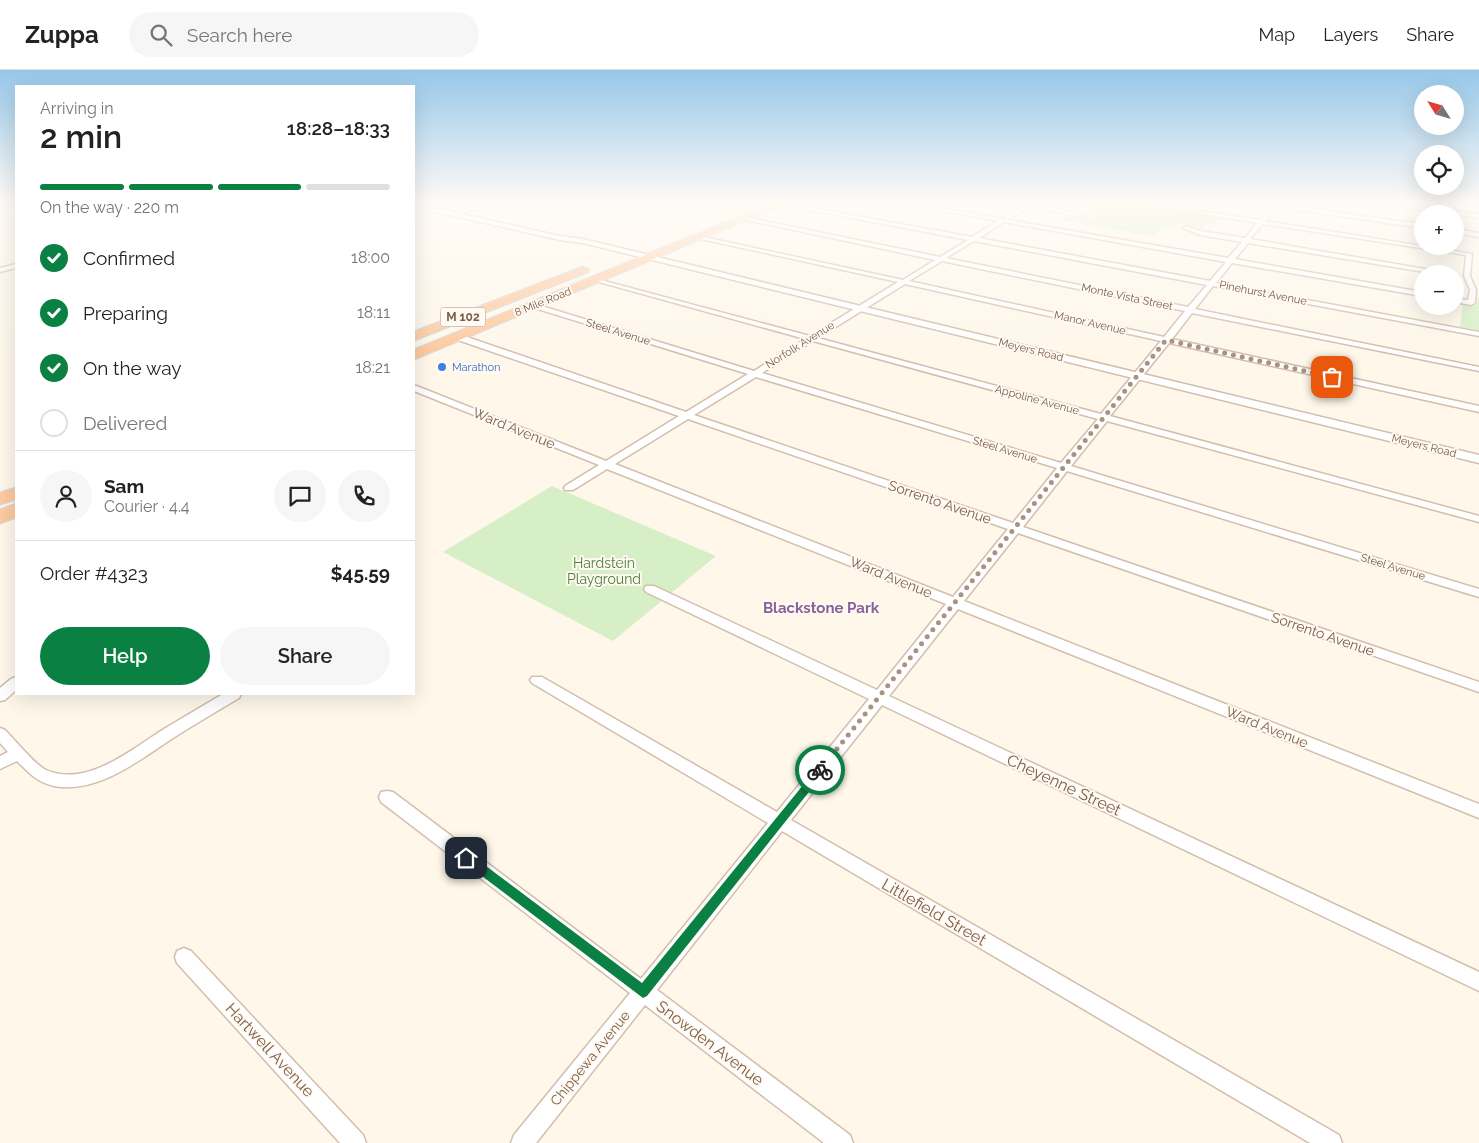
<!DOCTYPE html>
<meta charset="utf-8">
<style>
body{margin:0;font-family:Raleway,sans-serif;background:#f6f6f6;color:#222;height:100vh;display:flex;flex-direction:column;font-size:19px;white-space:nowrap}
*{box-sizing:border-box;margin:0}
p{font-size:16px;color:#767676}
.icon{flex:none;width:28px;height:28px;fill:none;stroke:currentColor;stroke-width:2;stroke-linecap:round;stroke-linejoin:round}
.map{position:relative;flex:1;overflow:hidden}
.side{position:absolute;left:15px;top:15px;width:400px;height:610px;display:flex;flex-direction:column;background:#fff;border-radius:0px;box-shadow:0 5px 20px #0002}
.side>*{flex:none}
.needle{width:32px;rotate:307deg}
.buttons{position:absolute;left:1414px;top:15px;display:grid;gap:10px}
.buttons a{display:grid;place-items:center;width:50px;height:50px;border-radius:50%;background:#fff;box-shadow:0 5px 20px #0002;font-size:25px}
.pin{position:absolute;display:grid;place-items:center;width:42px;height:42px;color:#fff;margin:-21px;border-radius:10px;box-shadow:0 2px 8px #0006}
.courier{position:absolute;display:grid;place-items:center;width:50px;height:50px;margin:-25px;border:4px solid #0b8043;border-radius:50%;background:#fff;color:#222;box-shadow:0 1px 6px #0007}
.headline em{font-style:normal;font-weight:600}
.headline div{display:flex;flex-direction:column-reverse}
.headline{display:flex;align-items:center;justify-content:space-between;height:85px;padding:0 25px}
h1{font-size:32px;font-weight:600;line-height:38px}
.bar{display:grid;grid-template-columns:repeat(4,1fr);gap:8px 5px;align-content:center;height:60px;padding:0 25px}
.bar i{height:6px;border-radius:4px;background:#e0e0e0}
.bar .on{background:#0b8043}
.bar p{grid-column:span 4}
.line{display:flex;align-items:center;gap:12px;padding:0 25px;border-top:1px solid #e0e0e0}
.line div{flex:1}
.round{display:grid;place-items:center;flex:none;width:52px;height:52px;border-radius:26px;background:#f6f6f6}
ol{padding:0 25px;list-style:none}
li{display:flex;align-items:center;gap:15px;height:55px}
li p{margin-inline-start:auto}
li .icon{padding:5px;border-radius:50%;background:#0b8043;color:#fff;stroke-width:4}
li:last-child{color:#767676}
li i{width:28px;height:28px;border:2px solid #e0e0e0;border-radius:50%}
.cta{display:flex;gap:10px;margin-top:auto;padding:10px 25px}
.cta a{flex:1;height:58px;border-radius:30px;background:#0b8043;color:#fff;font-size:20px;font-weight:600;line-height:58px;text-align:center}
.cta a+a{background:#f6f6f6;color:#222}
header{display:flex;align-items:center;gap:30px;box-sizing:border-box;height:70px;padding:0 25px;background:#fff;border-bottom:1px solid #e0e0e0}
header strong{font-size:24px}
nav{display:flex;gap:28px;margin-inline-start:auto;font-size:18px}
.search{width:350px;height:45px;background:#f6f6f6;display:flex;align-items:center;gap:12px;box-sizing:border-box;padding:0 18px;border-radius:28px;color:#767676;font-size:19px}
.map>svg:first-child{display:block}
.green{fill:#d6efc6}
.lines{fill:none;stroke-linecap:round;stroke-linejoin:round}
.minor-casing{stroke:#d3bead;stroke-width:3}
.tertiary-casing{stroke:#d3bead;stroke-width:3}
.trunk-casing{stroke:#ddd5d0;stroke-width:3}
.minor{fill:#fff;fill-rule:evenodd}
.tertiary{fill:#fff;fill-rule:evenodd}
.trunk{fill:#feca9e;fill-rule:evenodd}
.route{fill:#0b8043}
.done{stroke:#aa9281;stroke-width:5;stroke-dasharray:0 9}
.shop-dot{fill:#3f7fe0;stroke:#fffaf2;stroke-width:2}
.labels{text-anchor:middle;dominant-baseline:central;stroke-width:4;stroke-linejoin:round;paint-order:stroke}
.far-street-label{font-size:11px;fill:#7d5c49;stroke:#fffaf2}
.far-shop-label{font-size:11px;fill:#366cbe;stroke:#fffaf2;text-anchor:start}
.shield{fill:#fffaf2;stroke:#a48b7c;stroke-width:1}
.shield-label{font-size:12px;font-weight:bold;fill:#7d5c49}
.street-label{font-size:14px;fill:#7d5c49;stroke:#fffaf2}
.park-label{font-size:14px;fill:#4f7e3c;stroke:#fffaf2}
.neighbourhood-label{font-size:15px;font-weight:bold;fill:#876199;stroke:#fffaf2}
.near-street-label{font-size:16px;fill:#7d5c49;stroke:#fffaf2}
</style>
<header>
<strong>Zuppa</strong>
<div class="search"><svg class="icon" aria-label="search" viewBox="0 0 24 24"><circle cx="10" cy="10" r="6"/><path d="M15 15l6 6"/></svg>Search here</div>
<nav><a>Map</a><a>Layers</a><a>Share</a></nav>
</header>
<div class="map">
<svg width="1479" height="1073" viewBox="0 0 1479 1073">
<rect width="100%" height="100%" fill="#fef7ea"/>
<path class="green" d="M 1097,132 L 1124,132 L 1221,147 L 1215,154 L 1207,153 L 1203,158 L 1178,154 L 1172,159 L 1164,157 L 1155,166 L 1060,150 L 1066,146 L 1091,150 L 1098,144 L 1084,142 Z
M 1479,225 L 1479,260 L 1460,257 L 1463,234 L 1476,236 Z
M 552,416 L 716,486 L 613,571 L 443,482 Z"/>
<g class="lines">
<g class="minor-casing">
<path id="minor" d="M 8,132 L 16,132 L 16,134 L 0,137 L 0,133 Z
M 488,132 L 490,135 L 453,146 L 450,144 Z
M 780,132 L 972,167 L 998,151 L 894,132 L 906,132 L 1002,149 L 1024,136 L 1010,132 L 1036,132 L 1033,134 L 1087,145 L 1084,147 L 1029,137 L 1008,150 L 1228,188 L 1242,172 L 1200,165 L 1183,158 L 1186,156 L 1201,161 L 1245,168 L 1257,153 L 1130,132 L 1143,132 L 1260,150 L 1271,136 L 1251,132 L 1280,132 L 1278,134 L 1422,154 L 1422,158 L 1276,137 L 1265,151 L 1472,184 L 1470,206 L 1476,220 L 1475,233 L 1471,235 L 1455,232 L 1455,228 L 1468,230 L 1470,220 L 1464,206 L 1466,185 L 1263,154 L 1250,169 L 1454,204 L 1437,204 L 1248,173 L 1235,189 L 1422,222 L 1422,226 L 1232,193 L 1216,213 L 1479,262 L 1479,266 L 1213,216 L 1195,239 L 1479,297 L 1479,301 L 1192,243 L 1172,269 L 1479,336 L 1479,342 L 1169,273 L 1110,346 L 1479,446 L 1479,452 L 1107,351 L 1071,396 L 1479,519 L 1479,527 L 1067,401 L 1023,457 L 1479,612 L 1479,622 L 1018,463 L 964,531 L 1479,734 L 1479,748 L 958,539 L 889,626 L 1479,902 L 1479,921 L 882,635 L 791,750 L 1339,1065 L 1342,1073 L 1310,1073 L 782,761 L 657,920 L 850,1065 L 853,1073 L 824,1073 L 645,935 L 536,1073 L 511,1073 L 514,1065 L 630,923 L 381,732 L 379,727 L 381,722 L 387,721 L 393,722 L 641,909 L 768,753 L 532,613 L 530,610 L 532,607 L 542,607 L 777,742 L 869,629 L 646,522 L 644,519 L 646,516 L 654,516 L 877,620 L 946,534 L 607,399 L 573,420 L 565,420 L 564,418 L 565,416 L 599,395 L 414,321 L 414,315 L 606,391 L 679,346 L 455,269 L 455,265 L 461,265 L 686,342 L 748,304 L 528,236 L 535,234 L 754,301 L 805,269 L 592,210 L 597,209 L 810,266 L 898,212 L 701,169 L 699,166 L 903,210 L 935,190 L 742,149 L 745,147 L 940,187 L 968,170 L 782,135 ZM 1004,152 L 1226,192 L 1210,211 L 979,168 ZM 974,171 L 1207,215 L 1188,237 L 946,188 ZM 942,191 L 1185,241 L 1164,267 L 909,211 ZM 905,214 L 1161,271 L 1101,344 L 818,268 ZM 813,271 L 1098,349 L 1061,393 L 762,303 ZM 756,307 L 1057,398 L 1013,453 L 694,345 ZM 688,349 L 1008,459 L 953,527 L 615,394 Z
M 1371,132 L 1386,132 L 1479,144 L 1479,148 Z
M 1455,159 L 1479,163 L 1479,167 L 1455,163 Z
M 16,194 L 16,198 L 0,202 L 0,198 Z
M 16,607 L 16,620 L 5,630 L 0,631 L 0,618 L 11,609 Z
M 223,624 L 241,624 L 239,628 C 217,641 195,654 173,668 C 139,690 98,724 54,716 C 38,713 28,702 17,691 L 0,699 L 0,686 L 8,682 L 0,673 L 0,658 L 5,660 C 15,670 35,695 46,700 C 87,718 132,679 164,659 C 184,647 204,635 223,624 Z
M 184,878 L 191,881 L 363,1065 L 366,1073 L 340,1073 L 177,893 L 175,887 L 177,881 Z"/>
</g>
<g class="tertiary-casing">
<path id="tertiary" d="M 414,133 L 560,166 L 583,169 L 1479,385 L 1479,393 L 583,173 L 560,170 L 414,137 Z"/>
</g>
<g class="trunk-casing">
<path id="trunk" d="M 776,132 L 789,132 L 414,289 L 414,280 Z
M 583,197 L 589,200 L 587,202 L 414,270 L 414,262 Z
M 16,418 L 16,429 L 0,434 L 0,423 Z
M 16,434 L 16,447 L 0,453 L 0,440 Z"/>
</g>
<use href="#minor" class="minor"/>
<use href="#tertiary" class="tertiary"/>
<use href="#trunk" class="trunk"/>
</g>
<linearGradient id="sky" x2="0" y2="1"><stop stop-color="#96c7e9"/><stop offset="0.47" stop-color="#fffbf6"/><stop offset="1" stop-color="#fffbf6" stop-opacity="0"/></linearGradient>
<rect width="1479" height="282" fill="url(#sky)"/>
<path class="route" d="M 820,697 L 824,698 L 824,703 L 647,926 L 643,928 L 462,791 L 461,788 L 462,784 L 470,784 L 642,913 L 817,698 Z"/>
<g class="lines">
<path class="done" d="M 820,700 L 1166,270 L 1332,307"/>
</g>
<circle class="shop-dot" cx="442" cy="297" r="5"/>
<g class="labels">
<g class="far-street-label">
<text transform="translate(1263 223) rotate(11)">Pinehurst Avenue</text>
<text transform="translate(1127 227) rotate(12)">Monte Vista Street</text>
<text transform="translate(543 232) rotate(-22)">8 Mile Road</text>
<text transform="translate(1090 253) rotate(13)">Manor Avenue</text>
<text transform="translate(618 262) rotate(17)">Steel Avenue</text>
<text transform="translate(800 275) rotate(-32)">Norfolk Avenue</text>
<text transform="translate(1031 280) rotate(14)">Meyers Road</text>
<text transform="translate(1037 330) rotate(15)">Appoline Avenue</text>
<text transform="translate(1424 376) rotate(14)">Meyers Road</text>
<text transform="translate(1005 380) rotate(17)">Steel Avenue</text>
<text transform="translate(1393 497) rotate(17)">Steel Avenue</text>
</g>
<g class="far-shop-label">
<text x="452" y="297">Marathon</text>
</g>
<rect class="shield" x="440.5" y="237.5" width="45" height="19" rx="4"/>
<g class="shield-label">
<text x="463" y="247">M 102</text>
</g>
<g class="street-label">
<text transform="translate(514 358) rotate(22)">Ward Avenue</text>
<text transform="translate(940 432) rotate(19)">Sorrento Avenue</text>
<text transform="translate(891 507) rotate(22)">Ward Avenue</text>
<text transform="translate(1323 564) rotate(19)">Sorrento Avenue</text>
<text transform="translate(1267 657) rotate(22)">Ward Avenue</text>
<text transform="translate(590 988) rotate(-51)">Chippewa Avenue</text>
</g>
<g class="park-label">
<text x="604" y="493">Hardstein<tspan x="604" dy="16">Playground</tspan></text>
</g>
<g class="neighbourhood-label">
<text x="821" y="538">Blackstone Park</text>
</g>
<g class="near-street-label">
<text transform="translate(1064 715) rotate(25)">Cheyenne Street</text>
<text transform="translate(934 842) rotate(30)">Littlefield Street</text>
<text transform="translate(710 973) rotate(37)">Snowden Avenue</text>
<text transform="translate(270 980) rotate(47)">Hartwell Avenue</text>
</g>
</g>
</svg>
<div class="buttons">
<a><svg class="needle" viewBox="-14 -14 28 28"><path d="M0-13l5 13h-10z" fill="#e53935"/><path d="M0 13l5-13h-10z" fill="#767676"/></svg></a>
<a><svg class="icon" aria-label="locate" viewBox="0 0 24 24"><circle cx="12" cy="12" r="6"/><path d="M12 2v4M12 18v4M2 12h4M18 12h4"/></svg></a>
<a>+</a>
<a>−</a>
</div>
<div class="pin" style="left:1332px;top:307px;background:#ea580c"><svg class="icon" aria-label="bag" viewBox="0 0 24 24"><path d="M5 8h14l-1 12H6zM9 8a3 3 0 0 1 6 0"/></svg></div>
<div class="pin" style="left:466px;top:788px;background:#1f2937"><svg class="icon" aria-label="home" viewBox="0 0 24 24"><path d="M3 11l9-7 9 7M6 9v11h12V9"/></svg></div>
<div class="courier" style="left:820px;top:700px"><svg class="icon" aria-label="bike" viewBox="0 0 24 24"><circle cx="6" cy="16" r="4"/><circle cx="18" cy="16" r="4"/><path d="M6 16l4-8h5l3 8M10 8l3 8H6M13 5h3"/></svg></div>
<section class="side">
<div class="headline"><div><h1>2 min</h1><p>Arriving in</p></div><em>18:28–18:33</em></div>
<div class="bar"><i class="on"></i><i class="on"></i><i class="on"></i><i></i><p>On the way · 220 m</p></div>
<ol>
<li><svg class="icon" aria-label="check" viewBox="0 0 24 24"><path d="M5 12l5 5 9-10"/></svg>Confirmed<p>18:00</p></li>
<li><svg class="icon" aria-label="check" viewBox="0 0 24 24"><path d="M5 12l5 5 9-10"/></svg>Preparing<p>18:11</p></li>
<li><svg class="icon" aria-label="check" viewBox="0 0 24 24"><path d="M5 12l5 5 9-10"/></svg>On the way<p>18:21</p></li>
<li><i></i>Delivered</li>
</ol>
<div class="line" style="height:90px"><a class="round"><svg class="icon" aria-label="person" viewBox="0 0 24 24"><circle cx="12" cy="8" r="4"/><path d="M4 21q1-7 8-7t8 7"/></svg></a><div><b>Sam</b><p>Courier · 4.4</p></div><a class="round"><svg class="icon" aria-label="chat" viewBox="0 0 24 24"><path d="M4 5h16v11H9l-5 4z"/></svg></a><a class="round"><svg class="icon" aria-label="phone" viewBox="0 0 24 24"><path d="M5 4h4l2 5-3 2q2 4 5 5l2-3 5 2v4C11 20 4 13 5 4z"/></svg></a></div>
<div class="line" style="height:65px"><div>Order #4323</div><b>$45.59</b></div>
<div class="cta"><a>Help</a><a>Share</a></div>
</section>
</div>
